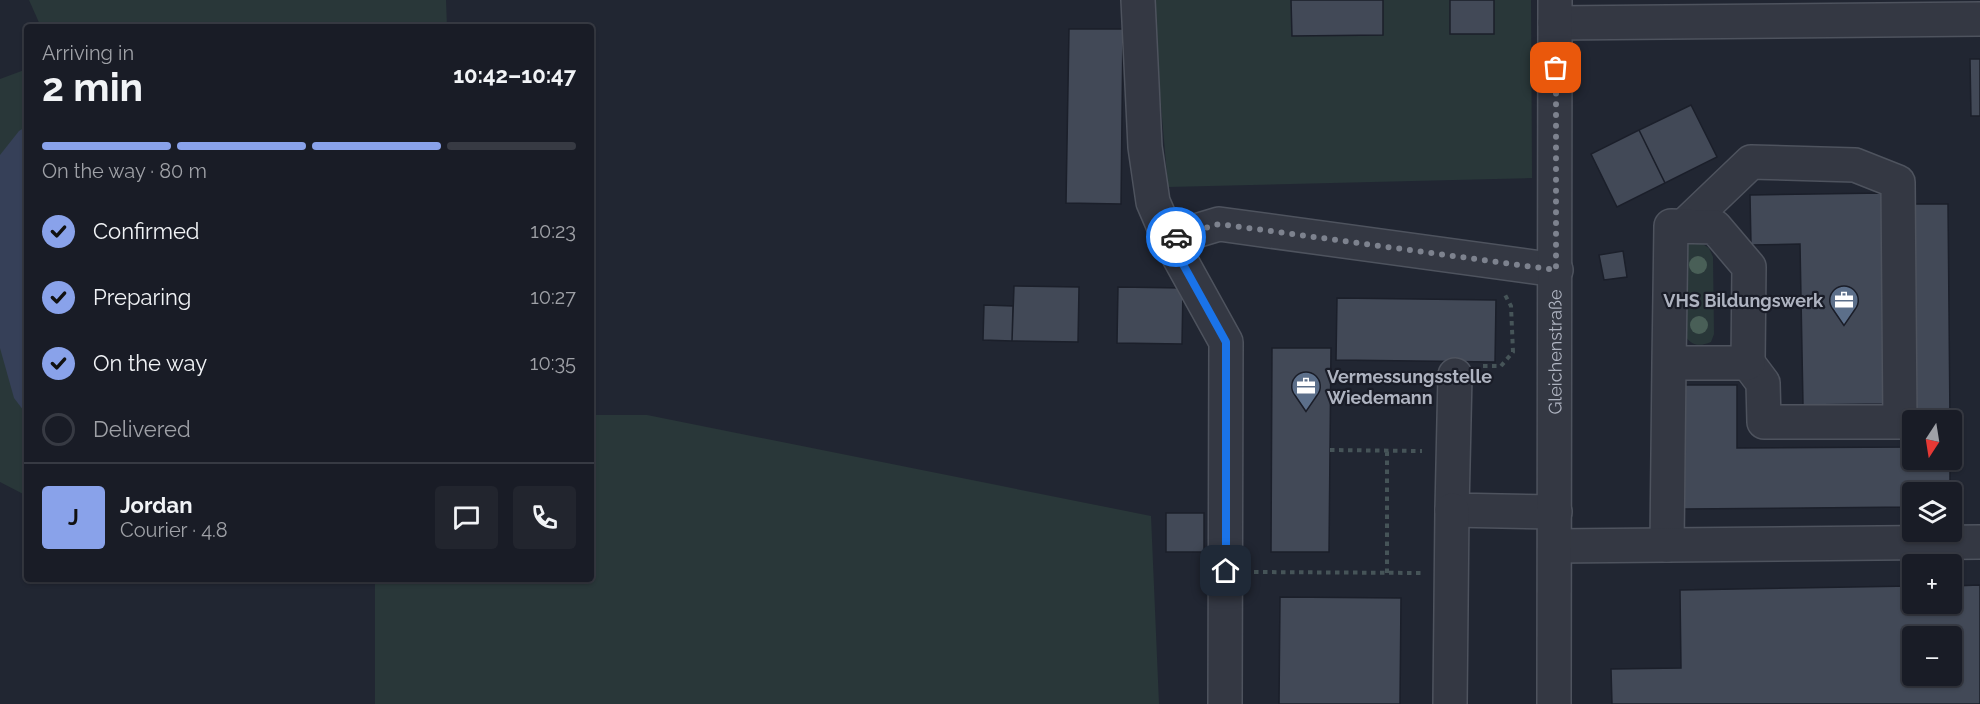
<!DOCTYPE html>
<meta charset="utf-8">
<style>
body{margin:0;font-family:Raleway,sans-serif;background:#22252e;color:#f1f3f6;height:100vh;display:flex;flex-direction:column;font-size:22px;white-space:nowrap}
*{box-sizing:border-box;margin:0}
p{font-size:20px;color:#9fa1a7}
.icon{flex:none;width:33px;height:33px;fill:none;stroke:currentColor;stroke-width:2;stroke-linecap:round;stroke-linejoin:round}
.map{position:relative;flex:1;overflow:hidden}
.details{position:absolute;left:24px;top:24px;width:570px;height:558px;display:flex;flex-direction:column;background:#191c26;border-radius:6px;box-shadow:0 2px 4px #0004,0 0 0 2px #373a43}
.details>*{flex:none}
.needle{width:39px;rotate:192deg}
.buttons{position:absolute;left:1902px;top:410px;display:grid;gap:12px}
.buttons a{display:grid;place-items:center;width:60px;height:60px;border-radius:6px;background:#191c26;box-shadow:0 2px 4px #0004,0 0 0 2px #373a43;font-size:30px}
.pin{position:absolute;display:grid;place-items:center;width:51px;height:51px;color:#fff;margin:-26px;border-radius:12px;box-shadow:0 3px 9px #0006}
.courier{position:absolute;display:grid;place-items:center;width:60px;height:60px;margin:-30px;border:4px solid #1a73e8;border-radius:50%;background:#fff;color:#222;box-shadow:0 2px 8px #0007}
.head em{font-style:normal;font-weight:700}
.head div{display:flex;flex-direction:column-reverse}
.head{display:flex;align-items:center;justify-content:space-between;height:102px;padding:0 18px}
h1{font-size:39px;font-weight:700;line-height:45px}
.bar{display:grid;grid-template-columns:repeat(4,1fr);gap:9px 6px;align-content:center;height:72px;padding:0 18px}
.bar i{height:8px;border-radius:4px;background:#373a43}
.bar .current{background:#89a2ea}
.bar p{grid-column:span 4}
.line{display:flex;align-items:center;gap:15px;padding:0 18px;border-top:2px solid #373a43}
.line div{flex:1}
.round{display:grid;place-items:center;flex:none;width:63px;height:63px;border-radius:6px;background:#22252e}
ol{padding:0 18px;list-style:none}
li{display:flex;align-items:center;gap:18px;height:66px}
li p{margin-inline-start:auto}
li .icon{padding:6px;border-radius:50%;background:#89a2ea;color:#111;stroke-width:4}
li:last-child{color:#9fa1a7}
li i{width:33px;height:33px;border:3px solid #373a43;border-radius:50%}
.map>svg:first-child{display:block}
.green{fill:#293739}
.water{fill:#364058}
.building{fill:#424957;stroke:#1b1f2a;stroke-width:1.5;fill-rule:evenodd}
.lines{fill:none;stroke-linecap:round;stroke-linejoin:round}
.minor-casing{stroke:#4e535e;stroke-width:36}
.path{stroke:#465458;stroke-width:4;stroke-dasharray:4.5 4.5;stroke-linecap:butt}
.minor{stroke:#343843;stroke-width:33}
.tree{fill:#495f57}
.done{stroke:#7d828e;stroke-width:6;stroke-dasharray:0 10.8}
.route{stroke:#1a73e8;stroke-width:8}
.labels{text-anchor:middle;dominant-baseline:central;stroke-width:4.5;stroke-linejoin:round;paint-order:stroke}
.poi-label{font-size:18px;font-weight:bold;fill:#aeb3c0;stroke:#1a1d28;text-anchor:end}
.street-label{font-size:18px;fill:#aeb3c0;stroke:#1a1d28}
</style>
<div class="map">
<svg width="1980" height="704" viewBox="0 0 1980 704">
<rect width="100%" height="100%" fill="#212632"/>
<path class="green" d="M 29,0 L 446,0 L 447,27 L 41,27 Z
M 1152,0 L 1531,0 L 1532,178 L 1168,187 Z
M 27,69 L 27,496 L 0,482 L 0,79 Z
M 1701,243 L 1709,248 L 1713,257 L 1714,334 L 1711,342 C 1699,347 1691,346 1684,334 L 1683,252 L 1689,244 Z
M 591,415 L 647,415 L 1151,516 L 1159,704 L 375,704 L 375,579 L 591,579 Z"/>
<path class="water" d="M 27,126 L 27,415 L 14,398 L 0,348 L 0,155 L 19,131 Z"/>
<path class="building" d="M 1291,0 L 1383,0 L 1383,35 L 1292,36 Z
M 1450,0 L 1494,0 L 1494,34 L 1450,34 Z
M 1069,29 L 1123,29 L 1121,204 L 1066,203 Z
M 1970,59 L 1980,59 L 1980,116 L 1971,116 Z
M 1691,105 L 1717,157 L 1665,183 L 1639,130 Z
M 1639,130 L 1665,183 L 1617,207 L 1591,154 Z
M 1884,193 L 1887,404 L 1803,405 L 1800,244 L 1751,245 L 1750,195 Z
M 1909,204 L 1948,204 L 1950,420 L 1912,420 L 1912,459 L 1950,459 L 1950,492 L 1912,492 L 1912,507 L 1683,509 L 1682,385 L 1737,385 L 1737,448 L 1910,447 Z
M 1623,251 L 1627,277 L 1604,280 L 1599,255 Z
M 1014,286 L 1079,287 L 1078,342 L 1012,341 Z
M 1118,287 L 1183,288 L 1182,344 L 1117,343 Z
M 1337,298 L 1496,300 L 1495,362 L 1336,360 Z
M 984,305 L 1013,306 L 1012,341 L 983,340 Z
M 1272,348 L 1331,348 L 1329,552 L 1271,552 Z
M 1166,513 L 1204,513 L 1204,552 L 1166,552 Z
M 1980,585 L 1980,704 L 1612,704 L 1611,669 L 1681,668 L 1680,590 L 1912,586 L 1912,603 L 1952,603 L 1952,586 ZM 1912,636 L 1952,636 L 1952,675 L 1912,675 Z
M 1280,597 L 1401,598 L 1400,704 L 1279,704 Z"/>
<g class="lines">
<g class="minor-casing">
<g id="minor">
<path d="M 1138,0 L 1145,147 L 1153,202 L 1169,239 L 1219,224 L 1556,270"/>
<path d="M 1555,23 L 1980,19"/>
<path d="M 1683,227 L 1751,162 L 1855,165 L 1898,182 L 1900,422 L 1764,422 L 1763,383 L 1748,363"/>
<path d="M 1169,239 L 1226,342 L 1225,704"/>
<path d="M 1455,375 L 1452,510 L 1555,512"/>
<path d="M 1667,545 L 1669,363 L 1748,363 L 1749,267 L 1715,227 L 1671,226 L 1669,363"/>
<path d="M 1555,546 L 1980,542"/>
<path d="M 1450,704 L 1452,510"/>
<path id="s1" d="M 1554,704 L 1555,0"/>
</g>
</g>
<path class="path" d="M 1483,366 L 1501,366 L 1513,352 L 1511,306 L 1504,293
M 1330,450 L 1422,451
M 1254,572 L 1421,573
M 1387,573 L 1387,451"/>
<use href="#minor" class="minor"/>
</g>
<g class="tree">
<circle cx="1698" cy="265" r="9"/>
<circle cx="1699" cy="325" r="9"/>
</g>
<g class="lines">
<path class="done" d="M 1176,237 L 1219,224 L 1556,270 L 1556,68"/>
<path class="route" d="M 1176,237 L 1169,239 L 1226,342 L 1226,571"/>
</g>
<defs>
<g id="office-pin" transform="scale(1.5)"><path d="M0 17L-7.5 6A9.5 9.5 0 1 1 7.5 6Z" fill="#5c6f8a" stroke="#1a1d28"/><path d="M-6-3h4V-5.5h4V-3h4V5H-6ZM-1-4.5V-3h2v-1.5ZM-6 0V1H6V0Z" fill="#fff"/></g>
</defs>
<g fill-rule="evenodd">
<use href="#office-pin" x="1844" y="300"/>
<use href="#office-pin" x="1306" y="386"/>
</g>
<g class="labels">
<g class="poi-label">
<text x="1823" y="300">VHS Bildungswerk</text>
<text x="1327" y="376" text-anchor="start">Vermessungsstelle<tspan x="1327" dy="21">Wiedemann</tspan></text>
</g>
<g class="street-label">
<text stroke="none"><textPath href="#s1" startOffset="352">Gleichenstraße</textPath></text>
</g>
</g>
</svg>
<div class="buttons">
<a><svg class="needle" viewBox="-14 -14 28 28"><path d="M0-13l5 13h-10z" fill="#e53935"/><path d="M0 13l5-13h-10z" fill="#9fa1a7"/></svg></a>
<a><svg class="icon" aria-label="layers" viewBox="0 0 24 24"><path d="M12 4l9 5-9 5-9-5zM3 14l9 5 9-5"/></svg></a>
<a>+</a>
<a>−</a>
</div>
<div class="pin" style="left:1556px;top:68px;background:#ea580c"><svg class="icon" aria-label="bag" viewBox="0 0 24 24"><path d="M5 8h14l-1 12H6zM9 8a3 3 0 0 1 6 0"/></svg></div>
<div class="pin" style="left:1226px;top:571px;background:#1f2937"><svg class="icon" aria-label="home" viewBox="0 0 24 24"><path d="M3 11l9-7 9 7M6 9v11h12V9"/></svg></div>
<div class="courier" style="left:1176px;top:237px"><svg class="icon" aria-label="car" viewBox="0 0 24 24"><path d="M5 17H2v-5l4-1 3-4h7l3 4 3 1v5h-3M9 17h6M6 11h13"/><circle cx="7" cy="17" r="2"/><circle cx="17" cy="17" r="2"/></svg></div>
<section class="details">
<div class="head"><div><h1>2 min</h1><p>Arriving in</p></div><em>10:42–10:47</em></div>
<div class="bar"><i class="current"></i><i class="current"></i><i class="current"></i><i></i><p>On the way · 80 m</p></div>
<ol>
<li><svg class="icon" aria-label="check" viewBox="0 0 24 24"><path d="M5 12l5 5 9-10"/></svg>Confirmed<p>10:23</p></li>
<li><svg class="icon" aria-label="check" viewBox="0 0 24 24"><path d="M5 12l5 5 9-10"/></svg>Preparing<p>10:27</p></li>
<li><svg class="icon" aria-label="check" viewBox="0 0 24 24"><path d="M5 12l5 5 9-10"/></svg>On the way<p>10:35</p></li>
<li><i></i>Delivered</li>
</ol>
<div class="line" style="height:108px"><b class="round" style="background:#89a2ea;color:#111">J</b><div><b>Jordan</b><p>Courier · 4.8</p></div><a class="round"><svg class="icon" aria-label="chat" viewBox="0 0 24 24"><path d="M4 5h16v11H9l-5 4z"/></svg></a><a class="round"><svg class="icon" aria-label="phone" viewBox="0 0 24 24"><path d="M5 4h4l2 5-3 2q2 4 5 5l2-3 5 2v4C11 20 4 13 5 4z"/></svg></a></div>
</section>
</div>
